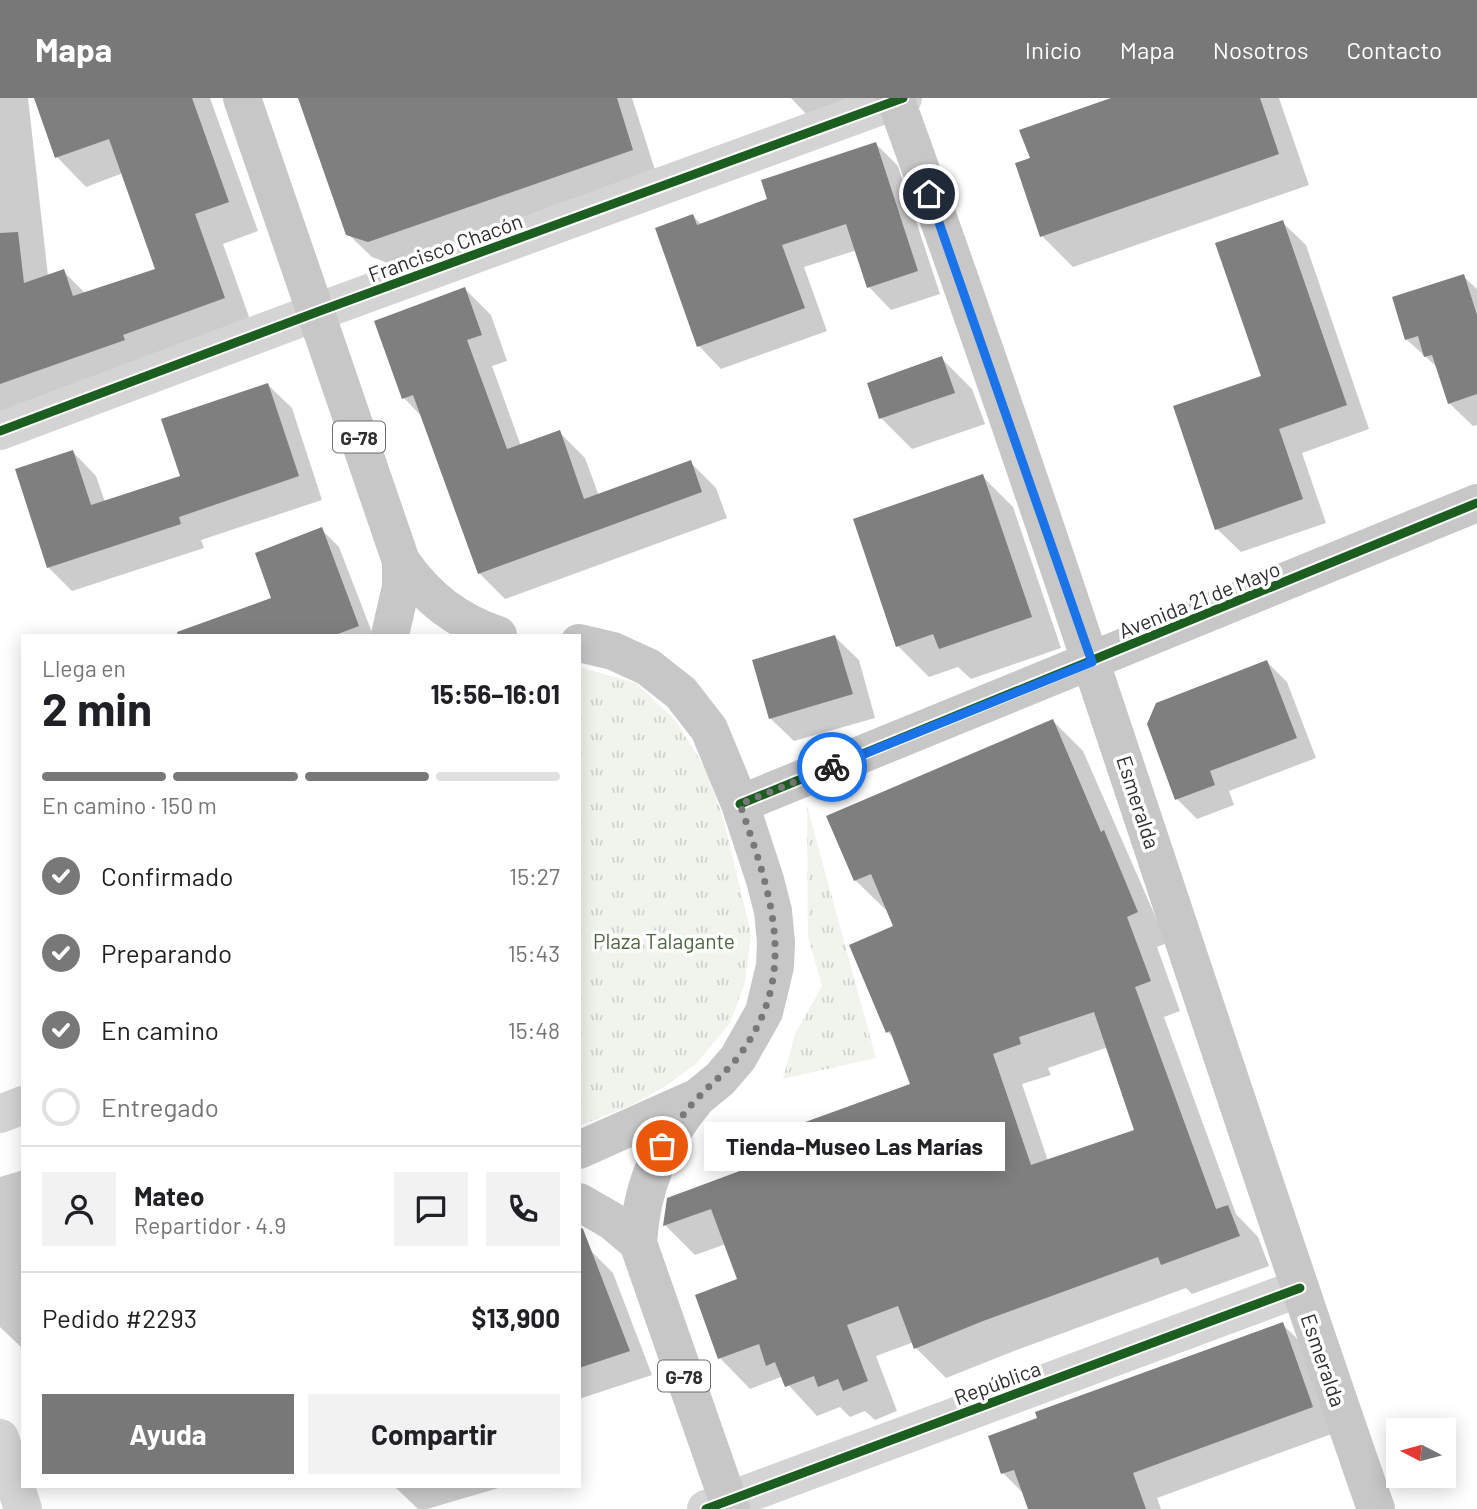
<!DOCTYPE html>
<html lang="es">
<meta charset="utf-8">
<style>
body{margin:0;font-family:Barlow,sans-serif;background:#f2f2f2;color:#202124;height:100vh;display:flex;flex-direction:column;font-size:26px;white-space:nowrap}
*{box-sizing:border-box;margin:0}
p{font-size:23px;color:#757577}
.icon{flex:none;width:38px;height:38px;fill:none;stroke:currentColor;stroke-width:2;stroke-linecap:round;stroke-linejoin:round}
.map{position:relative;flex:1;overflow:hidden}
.sheet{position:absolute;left:21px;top:536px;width:560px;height:854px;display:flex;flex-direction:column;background:#fff;border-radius:0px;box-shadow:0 4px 18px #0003}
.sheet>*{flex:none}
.needle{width:46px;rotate:276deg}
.fabs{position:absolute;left:1386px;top:1320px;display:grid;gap:14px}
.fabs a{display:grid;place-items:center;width:70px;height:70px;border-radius:0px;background:#fff;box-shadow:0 4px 18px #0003;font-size:35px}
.pin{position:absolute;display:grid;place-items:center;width:60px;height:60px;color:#fff;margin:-30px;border:4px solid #fff;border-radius:50%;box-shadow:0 2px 7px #0007}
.courier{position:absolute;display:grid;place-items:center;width:70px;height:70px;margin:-35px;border:5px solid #1a73e8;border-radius:50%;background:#fff;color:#222;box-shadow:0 2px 9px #0007}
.bubble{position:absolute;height:49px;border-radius:0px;background:#fff;box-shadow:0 4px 18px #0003;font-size:23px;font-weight:700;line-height:49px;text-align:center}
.head em{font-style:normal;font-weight:700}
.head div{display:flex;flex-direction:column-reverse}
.head{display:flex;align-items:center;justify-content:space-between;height:119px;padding:0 21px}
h1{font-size:46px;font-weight:700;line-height:52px}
.bar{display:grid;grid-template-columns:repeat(4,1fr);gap:10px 7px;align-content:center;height:84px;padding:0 21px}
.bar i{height:9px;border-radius:5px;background:#e0e0e0}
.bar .active{background:#787878}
.bar p{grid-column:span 4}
.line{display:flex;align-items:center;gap:18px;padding:0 21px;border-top:2px solid #e0e0e0}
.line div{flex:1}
.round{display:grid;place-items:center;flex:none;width:74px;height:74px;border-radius:0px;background:#f2f2f2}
ol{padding:0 21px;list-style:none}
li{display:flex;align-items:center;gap:21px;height:77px}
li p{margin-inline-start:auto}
li .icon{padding:7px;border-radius:50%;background:#787878;color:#fff;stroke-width:4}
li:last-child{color:#757577}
li i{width:38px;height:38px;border:4px solid #e0e0e0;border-radius:50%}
.primary-button{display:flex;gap:14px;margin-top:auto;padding:14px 21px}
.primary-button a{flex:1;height:80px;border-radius:0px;background:#787878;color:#fff;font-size:28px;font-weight:700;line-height:80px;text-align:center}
.primary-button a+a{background:#f2f2f2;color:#202124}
header{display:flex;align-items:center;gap:42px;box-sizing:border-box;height:98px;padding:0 35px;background:#787878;color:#fff}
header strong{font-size:33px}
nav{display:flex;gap:38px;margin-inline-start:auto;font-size:24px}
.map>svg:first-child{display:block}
.park{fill:url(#park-tufts)}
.shadow{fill:#0003;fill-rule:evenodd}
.building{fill:#7f7f7f;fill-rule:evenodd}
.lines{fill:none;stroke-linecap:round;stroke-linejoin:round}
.minor{stroke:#d4d4d4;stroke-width:38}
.major{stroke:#c7c7c7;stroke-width:38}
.cycleway-casing{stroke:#fff;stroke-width:13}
.cycleway{stroke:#1b5e20;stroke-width:9}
.done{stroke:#787878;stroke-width:7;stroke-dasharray:0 12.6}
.route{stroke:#1a73e8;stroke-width:9}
.labels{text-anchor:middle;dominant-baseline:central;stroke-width:7;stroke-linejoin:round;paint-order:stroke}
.shield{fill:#fff;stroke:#6d6d6d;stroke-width:2}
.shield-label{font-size:19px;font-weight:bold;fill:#2f2f2f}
.street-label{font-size:21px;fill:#2f2f2f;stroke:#fff}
.park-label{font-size:21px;fill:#4e673f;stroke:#fff}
</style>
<header>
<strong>Mapa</strong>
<nav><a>Inicio</a><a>Mapa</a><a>Nosotros</a><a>Contacto</a></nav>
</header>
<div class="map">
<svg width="1477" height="1411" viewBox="0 0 1477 1411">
<defs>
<pattern id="park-tufts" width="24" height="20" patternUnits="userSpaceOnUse" patternTransform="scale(1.75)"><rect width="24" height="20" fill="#f0f4ed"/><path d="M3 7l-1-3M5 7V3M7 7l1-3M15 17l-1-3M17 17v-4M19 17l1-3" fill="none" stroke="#ced2cc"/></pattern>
</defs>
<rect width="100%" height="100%" fill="#fff"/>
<path class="park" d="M 579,569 L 636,585 L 675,622 L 707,673 L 724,723 L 751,835 L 745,885 L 730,925 L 696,966 L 666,988 L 630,1008 L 579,1028 Z
M 807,708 L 876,960 L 783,981 L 795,936 L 822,888 L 808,839 Z"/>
<path class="shadow" d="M 0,0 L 28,0 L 48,178 L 63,173 L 86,196 L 157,173 L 123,75 L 86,89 L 57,59 L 35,0 L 210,0 L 258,133 L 223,146 L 253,230 L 0,326 Z
M 300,0 L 632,0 L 656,75 L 393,167 L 372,159 L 348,136 Z
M 791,0 L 848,0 L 807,17 Z
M 1116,0 L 1279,0 L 1309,87 L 1073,169 L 1042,138 Z
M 876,46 L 898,68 L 940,196 L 891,212 L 869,189 L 857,152 L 804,169 L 827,233 L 721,271 L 699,248 L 693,118 L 702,127 L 769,102 Z
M 1282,124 L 1306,147 L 1369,331 L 1302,355 L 1326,425 L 1241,454 L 1217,431 L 1263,279 Z
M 1463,178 L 1477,191 L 1477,327 L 1473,328 L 1449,305 L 1438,270 L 1406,241 Z
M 465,191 L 491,217 L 507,263 L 492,268 L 521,348 L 559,334 L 585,360 L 599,398 L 690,364 L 716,390 L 727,420 L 505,501 L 479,475 L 423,320 L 404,300 Z
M 941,260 L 972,291 L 985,326 L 912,351 L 881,320 Z
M 268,287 L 292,310 L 322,402 L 201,442 L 204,450 L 72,493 L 48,469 L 73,354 L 96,378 L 105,404 L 182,379 Z
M 982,378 L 1013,409 L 1061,550 L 971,581 L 958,569 L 929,579 L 898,548 Z
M 321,431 L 339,449 L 373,537 L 174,537 L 273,501 Z
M 835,539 L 859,562 L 875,620 L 794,643 L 770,620 Z
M 1267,564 L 1287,584 L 1316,660 L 1229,693 L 1234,707 L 1197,721 L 1177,701 Z
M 1053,623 L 1083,653 L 1167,845 L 1157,849 L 1180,913 L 1164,919 L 1236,1116 L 1258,1139 L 1269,1168 L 1192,1196 L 1186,1190 L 1014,1253 L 946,1280 L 916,1250 L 914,1244 L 876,1258 L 897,1313 L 875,1322 L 865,1313 L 850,1319 L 840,1309 L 817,1318 L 781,1279 L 750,1291 L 720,1260 L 739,1182 L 726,1146 L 695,1157 L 665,1127 L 912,987 L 894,940 L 888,934 L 896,829 L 888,811 L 886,812 L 855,782 ZM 1108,949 L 1137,1033 L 1048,1063 L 1022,986 L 1051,977 L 1048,970 Z
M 23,1072 L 23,1251 L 0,1229 L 0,1079 Z
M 579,1148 L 589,1151 L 613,1175 L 652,1277 L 579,1301 Z
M 1282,1226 L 1308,1251 L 1337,1334 L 1157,1400 L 1161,1411 L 1030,1411 L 1025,1397 L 1003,1375 L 1039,1321 Z
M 394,1388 L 502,1388 L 502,1389 L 427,1411 L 418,1411 Z"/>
<path class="building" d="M 34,0 L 192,0 L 229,104 L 195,116 L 225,200 L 123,237 L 125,242 L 0,286 L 0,135 L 18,134 L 24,185 L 64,171 L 73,198 L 155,171 L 109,41 L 55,60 Z
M 298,0 L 617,0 L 633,52 L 368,144 L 346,137 Z
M 1111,0 L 1260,0 L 1279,56 L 1040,139 L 1015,65 L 1030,60 L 1019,32 Z
M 876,44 L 918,173 L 867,190 L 846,126 L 782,147 L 805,210 L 697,249 L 655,130 L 693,116 L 697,127 L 767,101 L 761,82 Z
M 1283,122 L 1347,307 L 1279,331 L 1303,401 L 1215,432 L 1173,308 L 1261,278 L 1215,145 Z
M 1464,176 L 1477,217 L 1477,296 L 1448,306 L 1432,257 L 1424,259 L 1418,238 L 1405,242 L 1392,199 Z
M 465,189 L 482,237 L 467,242 L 507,351 L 560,332 L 584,401 L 691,362 L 702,394 L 478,476 L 413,297 L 402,301 L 374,223 Z
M 942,258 L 955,295 L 879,321 L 867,285 Z
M 268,285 L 299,378 L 179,419 L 181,426 L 47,470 L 15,371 L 73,352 L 91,407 L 180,378 L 161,321 Z
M 983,376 L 1032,519 L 939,551 L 933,536 L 896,549 L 853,421 Z
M 322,429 L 359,528 L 335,537 L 178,537 L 177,534 L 271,500 L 255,455 Z
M 835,537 L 853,596 L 769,621 L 752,562 Z
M 1267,562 L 1297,640 L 1210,673 L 1215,687 L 1175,702 L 1147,626 L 1156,605 Z
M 1053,621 L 1101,734 L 1104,732 L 1138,814 L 1127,819 L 1151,883 L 1135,889 L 1216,1111 L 1228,1107 L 1240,1138 L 1161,1167 L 1158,1159 L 983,1223 L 914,1251 L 898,1208 L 847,1227 L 868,1283 L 843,1293 L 838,1281 L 818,1289 L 814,1278 L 785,1289 L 775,1264 L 766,1268 L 759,1246 L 718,1261 L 695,1197 L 737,1181 L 711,1111 L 663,1128 L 667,1100 L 783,1057 L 775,1035 L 910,986 L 890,933 L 886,935 L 849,847 L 893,828 L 871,776 L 854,783 L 826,718 ZM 1094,914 L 1134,1032 L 1031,1067 L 993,956 L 1021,946 L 1019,939 Z
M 579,1129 L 583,1131 L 630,1253 L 579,1270 Z
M 1283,1224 L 1313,1309 L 1133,1375 L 1146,1411 L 1028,1411 L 1014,1372 L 1001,1376 L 988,1338 L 1037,1320 L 1035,1314 Z"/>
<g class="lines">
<path class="minor" d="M 0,333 L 317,214 L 903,0
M 0,1016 L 23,1007
M 0,1340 L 23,1411
M 706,1411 L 1300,1190"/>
<path class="major" d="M 242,0 L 401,463 C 426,499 456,523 498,537
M 895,0 C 1065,467 1212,942 1376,1411
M 390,537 L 401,489 L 401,463
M 579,545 L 613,553 L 648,569 L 681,595 L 709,631 L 740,706 L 765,782 L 773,813 L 776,844 L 775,868 L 764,914 L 738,960 L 720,981 L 698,999 L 579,1052
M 740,706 L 1477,405
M 697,1000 C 661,1043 641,1089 638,1145 L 731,1411
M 579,1104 L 612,1123 L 638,1145"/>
<g class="cycleway-casing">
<path id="cycleway" d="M 0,333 L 317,214 L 903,0
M 740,706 L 1477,405
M 706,1411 L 1300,1190"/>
</g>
<use href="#cycleway" class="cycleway"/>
</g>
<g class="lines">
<path class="done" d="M 662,1048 C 673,1031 683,1015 697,1001 C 710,986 726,975 738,959 C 802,875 770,795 740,706 L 832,669"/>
<path class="route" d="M 832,669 L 1092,564 L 929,96"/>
</g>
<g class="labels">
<g class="shield">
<rect x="333" y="323.5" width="52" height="31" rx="5"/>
<rect x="658" y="1262.5" width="52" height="31" rx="5"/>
</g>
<g class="shield-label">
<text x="359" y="339">G-78</text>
<text x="684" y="1278">G-78</text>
</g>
<g class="street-label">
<text transform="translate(445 149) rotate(-20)">Francisco Chacón</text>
<text transform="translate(1199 501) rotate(-22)">Avenida 21 de Mayo</text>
<text transform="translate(1139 704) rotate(72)">Esmeralda</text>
<text transform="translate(1324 1262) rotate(71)">Esmeralda</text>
<text transform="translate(997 1284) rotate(-20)">República</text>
</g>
<g class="park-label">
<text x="664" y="842">Plaza Talagante</text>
</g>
</g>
</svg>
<div class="fabs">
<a><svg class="needle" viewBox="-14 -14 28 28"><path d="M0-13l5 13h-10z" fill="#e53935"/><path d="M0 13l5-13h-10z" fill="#757577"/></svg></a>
</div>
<div class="pin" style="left:662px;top:1048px;background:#ea580c"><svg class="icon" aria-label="bag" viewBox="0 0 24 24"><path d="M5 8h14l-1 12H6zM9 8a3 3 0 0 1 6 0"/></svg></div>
<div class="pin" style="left:929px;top:96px;background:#1f2937"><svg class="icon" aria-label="home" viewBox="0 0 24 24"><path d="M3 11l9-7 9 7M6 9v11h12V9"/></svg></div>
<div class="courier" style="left:832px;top:669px"><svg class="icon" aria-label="bike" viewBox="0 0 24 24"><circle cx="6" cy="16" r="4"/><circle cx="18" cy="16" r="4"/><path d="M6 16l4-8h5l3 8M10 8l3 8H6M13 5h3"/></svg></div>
<div class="bubble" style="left:704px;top:1024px;width:301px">Tienda-Museo Las Marías</div>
<section class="sheet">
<div class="head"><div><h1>2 min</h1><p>Llega en</p></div><em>15:56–16:01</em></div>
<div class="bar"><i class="active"></i><i class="active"></i><i class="active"></i><i></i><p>En camino · 150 m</p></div>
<ol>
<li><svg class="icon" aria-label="check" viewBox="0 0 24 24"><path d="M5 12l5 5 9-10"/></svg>Confirmado<p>15:27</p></li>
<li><svg class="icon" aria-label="check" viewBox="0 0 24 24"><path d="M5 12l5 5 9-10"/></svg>Preparando<p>15:43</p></li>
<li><svg class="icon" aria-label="check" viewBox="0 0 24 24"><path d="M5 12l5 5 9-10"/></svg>En camino<p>15:48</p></li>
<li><i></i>Entregado</li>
</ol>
<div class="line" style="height:126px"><a class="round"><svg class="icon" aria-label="person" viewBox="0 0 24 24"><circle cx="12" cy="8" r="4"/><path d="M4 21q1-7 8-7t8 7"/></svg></a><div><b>Mateo</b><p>Repartidor · 4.9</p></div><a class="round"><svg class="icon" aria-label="chat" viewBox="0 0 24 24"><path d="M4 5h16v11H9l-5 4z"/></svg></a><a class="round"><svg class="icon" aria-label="phone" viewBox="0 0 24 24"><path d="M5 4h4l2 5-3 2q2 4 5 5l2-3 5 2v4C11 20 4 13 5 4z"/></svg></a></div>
<div class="line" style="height:91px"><div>Pedido #2293</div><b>$13,900</b></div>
<div class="primary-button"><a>Ayuda</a><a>Compartir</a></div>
</section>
</div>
